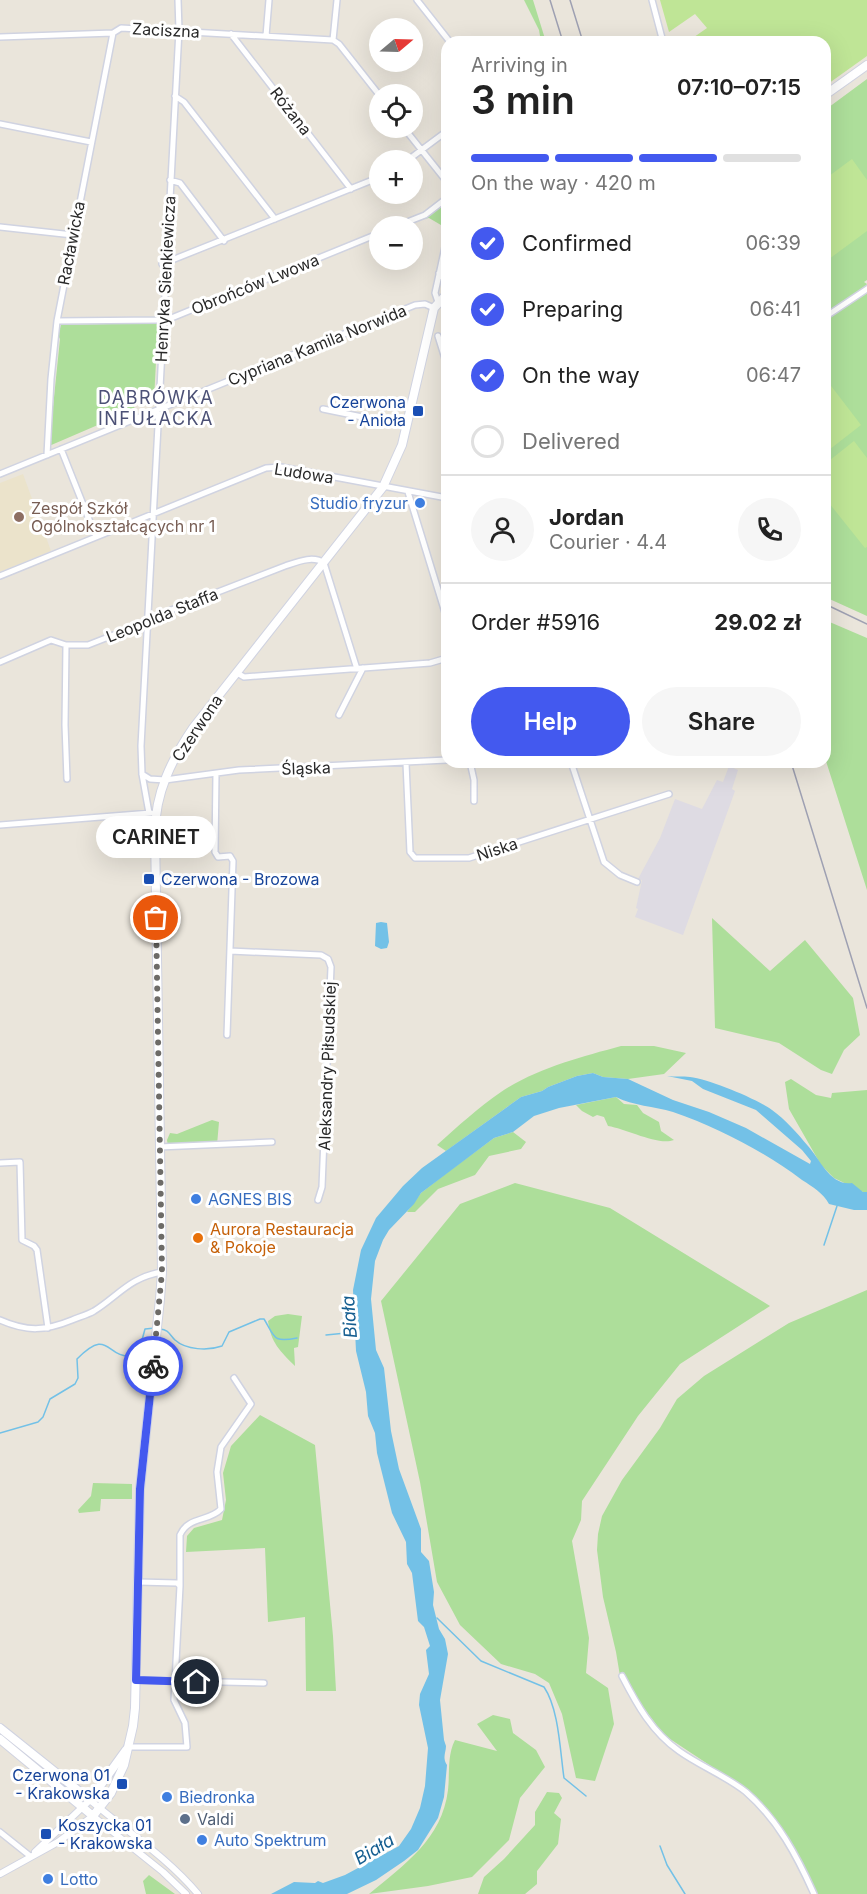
<!DOCTYPE html>
<meta charset="utf-8">
<style>
body{margin:0;font-family:Inter,sans-serif;background:#f6f6f6;color:#222;height:100vh;display:flex;flex-direction:column;font-size:22px;white-space:nowrap}
*{box-sizing:border-box;margin:0}
p{font-size:20px;color:#767676}
.icon{flex:none;width:33px;height:33px;fill:none;stroke:currentColor;stroke-width:2;stroke-linecap:round;stroke-linejoin:round}
.map{position:relative;flex:1;overflow:hidden}
.details{position:absolute;left:441px;top:36px;width:390px;height:732px;display:flex;flex-direction:column;background:#fff;border-radius:18px;box-shadow:0 6px 24px #0002}
.details>*{flex:none}
.needle{width:39px;rotate:71deg}
.fabs{position:absolute;left:369px;top:18px;display:grid;gap:12px}
.fabs a{display:grid;place-items:center;width:54px;height:54px;border-radius:50%;background:#fff;box-shadow:0 6px 24px #0002;font-size:30px}
.pin{position:absolute;display:grid;place-items:center;width:51px;height:51px;color:#fff;margin:-26px;border:3px solid #fff;border-radius:50%;box-shadow:0 2px 6px #0007}
.courier{position:absolute;display:grid;place-items:center;width:60px;height:60px;margin:-30px;border:4px solid #4359ef;border-radius:50%;background:#fff;color:#222;box-shadow:0 2px 8px #0007}
.bubble{position:absolute;height:42px;border-radius:21px;background:#fff;box-shadow:0 6px 24px #0002;font-size:20px;font-weight:600;line-height:42px;text-align:center}
.overview em{font-style:normal;font-weight:600}
.overview div{display:flex;flex-direction:column-reverse}
.overview{display:flex;align-items:center;justify-content:space-between;height:102px;padding:0 30px}
h1{font-size:39px;font-weight:600;line-height:45px}
.bar{display:grid;grid-template-columns:repeat(4,1fr);gap:9px 6px;align-content:center;height:72px;padding:0 30px}
.bar i{height:8px;border-radius:4px;background:#e0e0e0}
.bar .on{background:#4359ef}
.bar p{grid-column:span 4}
.line{display:flex;align-items:center;gap:15px;padding:0 30px;border-top:2px solid #e0e0e0}
.line div{flex:1}
.round{display:grid;place-items:center;flex:none;width:63px;height:63px;border-radius:32px;background:#f6f6f6}
ol{padding:0 30px;list-style:none}
li{display:flex;align-items:center;gap:18px;height:66px}
li p{margin-inline-start:auto}
li .icon{padding:6px;border-radius:50%;background:#4359ef;color:#fff;stroke-width:4}
li:last-child{color:#767676}
li i{width:33px;height:33px;border:3px solid #e0e0e0;border-radius:50%}
.button{display:flex;gap:12px;margin-top:auto;padding:12px 30px}
.button a{flex:1;height:69px;border-radius:36px;background:#4359ef;color:#fff;font-size:24px;font-weight:600;line-height:69px;text-align:center}
.button a+a{background:#f6f6f6;color:#222}
.map>svg:first-child{display:block}
.industrial{fill:#dedbe3}
.education{fill:#ebe3cb}
.green{fill:#adde9a}
.pitch{fill:#bfe596}
.water{fill:#73c1e7}
.lines{fill:none;stroke-linecap:round;stroke-linejoin:round}
.stream{stroke:#73c1e7;stroke-width:1.5}
.minor-casing{stroke:#d0d3e1;stroke-width:8}
.tertiary-casing{stroke:#d0d3e1;stroke-width:8}
.secondary-casing{stroke:#d0d3e1;stroke-width:10}
.minor{stroke:#fff;stroke-width:5}
.tertiary{stroke:#fff;stroke-width:6}
.secondary{stroke:#fff;stroke-width:8}
.rail{stroke:#9ea0b2;stroke-width:1.5}
.done{stroke:#6d6b67;stroke-width:6;stroke-dasharray:0 10.8}
.route{stroke:#4359ef;stroke-width:8}
.transit-dot{fill:#1a4fb4;stroke:#fff;stroke-width:2}
.shop-dot{fill:#3f7fe0;stroke:#fff;stroke-width:2}
.education-dot{fill:#8d6e63;stroke:#fff;stroke-width:2}
.food-dot{fill:#e8710a;stroke:#fff;stroke-width:2}
.service-dot{fill:#5c6f8a;stroke:#fff;stroke-width:2}
.labels{text-anchor:middle;dominant-baseline:central;stroke-width:6;stroke-linejoin:round;paint-order:stroke}
.street-label{font-size:16px;fill:#292929;stroke:#fff}
.transit-label{font-size:16px;fill:#164399;stroke:#fff;text-anchor:end}
.shop-label{font-size:16px;fill:#366cbe;stroke:#fff;text-anchor:start}
.education-label{font-size:16px;fill:#785e54;stroke:#fff;text-anchor:start}
.food-label{font-size:16px;fill:#c56008;stroke:#fff;text-anchor:start}
.service-label{font-size:16px;fill:#4e5e75;stroke:#fff;text-anchor:start}
.neighbourhood-label{font-size:18px;letter-spacing:1.5px;fill:#4c5176;stroke:#fff}
.water-label{font-size:18px;font-style:italic;fill:#155e90;stroke:#fff}
</style>
<div class="map">
<svg width="867" height="1894" viewBox="0 0 867 1894">
<rect width="100%" height="100%" fill="#eae5db"/>
<path class="industrial" d="M 729,766 L 738,770 L 732,789 L 735,791 L 683,935 L 635,917 L 638,909 L 636,908 L 642,880 L 638,879 L 660,838 L 675,799 L 702,809 L 717,780 L 723,782 Z"/>
<path class="education" d="M 23,474 L 51,551 L 0,572 L 0,483 Z"/>
<path class="green" d="M 524,0 L 533,0 L 546,42 L 541,42 L 539,30 Z
M 867,79 L 867,280 L 864,282 L 867,284 L 864,288 L 867,292 L 867,616 L 825,597 L 825,110 Z
M 447,199 L 446,228 L 429,218 L 422,219 Z
M 158,323 L 154,400 L 151,401 L 148,390 L 130,397 L 135,409 L 49,446 L 60,339 L 58,335 L 61,325 Z
M 825,620 L 867,638 L 867,890 L 825,758 Z
M 712,918 L 770,971 L 805,940 L 853,998 L 860,1035 L 844,1050 L 832,1074 L 821,1070 L 779,1043 L 715,1028 Z
M 621,1046 L 654,1046 L 686,1053 L 664,1074 L 628,1079 L 603,1077 L 593,1073 L 577,1076 L 548,1087 L 542,1091 L 521,1097 L 446,1151 L 437,1145 C 458,1126 478,1108 501,1092 C 537,1068 581,1057 621,1046 Z
M 791,1079 L 816,1095 L 831,1098 L 832,1093 L 867,1090 L 867,1192 L 863,1192 L 834,1178 L 821,1165 L 789,1109 L 785,1082 Z
M 616,1097 L 624,1104 L 637,1105 L 643,1113 L 659,1122 L 661,1131 L 674,1140 C 658,1146 627,1129 608,1126 L 604,1117 L 597,1115 L 593,1117 L 582,1111 L 576,1105 Z
M 212,1120 L 219,1122 L 217,1145 L 168,1146 L 167,1140 L 170,1133 L 177,1134 Z
M 513,1132 L 526,1142 L 521,1149 L 489,1156 L 475,1175 L 438,1189 L 415,1212 L 407,1212 L 421,1193 L 448,1172 L 494,1138 Z
M 515,1183 L 610,1208 L 770,1306 L 680,1364 L 638,1416 L 582,1501 L 581,1520 L 572,1541 L 589,1638 L 586,1673 L 608,1688 L 614,1724 L 595,1781 L 576,1778 L 562,1714 L 549,1683 L 535,1674 L 501,1664 L 460,1625 L 437,1582 L 420,1482 L 381,1301 L 460,1204 Z
M 867,1290 L 867,1894 L 817,1894 L 797,1853 L 784,1832 L 744,1788 L 664,1735 L 640,1703 L 625,1675 L 620,1676 L 616,1652 L 603,1597 L 597,1550 L 598,1534 L 602,1516 L 622,1480 L 660,1428 L 677,1399 L 704,1376 L 789,1323 Z
M 288,1314 L 302,1316 L 298,1347 L 294,1348 L 295,1366 C 280,1351 271,1343 268,1321 L 275,1316 Z
M 260,1415 L 315,1445 L 333,1636 L 336,1691 L 306,1691 L 305,1617 L 268,1622 L 265,1548 L 186,1552 L 187,1536 L 194,1528 L 222,1520 L 226,1500 L 223,1473 L 231,1446 Z
M 93,1483 L 132,1484 L 132,1499 L 101,1499 L 100,1511 L 79,1513 L 78,1510 L 91,1496 Z
M 493,1715 L 510,1719 L 513,1733 L 536,1750 L 545,1767 L 520,1798 L 509,1840 L 472,1877 L 428,1886 L 369,1894 C 405,1864 442,1839 448,1790 C 450,1772 447,1756 455,1740 L 497,1751 L 477,1724 Z
M 547,1792 L 559,1793 L 562,1798 L 554,1813 L 561,1819 L 558,1844 L 537,1871 L 537,1884 L 525,1894 L 478,1894 L 484,1877 L 504,1859 L 535,1825 L 535,1812 Z
M 149,1875 L 175,1894 L 146,1894 L 143,1881 Z"/>
<path class="pitch" d="M 660,0 L 867,0 L 867,56 L 825,86 L 825,42 L 687,42 L 707,28 L 695,14 L 669,32 Z
M 852,159 L 867,180 L 867,231 L 825,262 L 825,179 Z
M 825,378 L 861,425 L 825,453 Z
M 854,441 L 867,458 L 867,547 L 865,548 L 825,498 L 825,464 Z"/>
<path class="water" d="M 381,922 L 387,923 L 389,942 L 387,948 L 381,949 L 375,946 L 376,923 Z
M 593,1073 L 603,1077 L 628,1079 L 673,1100 L 709,1112 L 746,1128 L 810,1164 L 811,1161 L 802,1150 L 756,1110 L 703,1089 L 692,1081 L 667,1076 C 675,1077 683,1076 690,1077 C 709,1079 757,1099 772,1110 C 785,1119 798,1134 808,1146 C 820,1159 830,1186 852,1183 L 863,1192 L 867,1192 L 867,1210 L 854,1210 L 829,1204 C 823,1193 813,1187 802,1180 C 763,1151 719,1128 673,1112 C 654,1106 633,1106 616,1097 L 559,1108 L 534,1116 L 513,1132 L 494,1138 L 421,1193 L 414,1204 L 389,1230 L 383,1240 L 375,1261 L 371,1299 L 376,1350 L 384,1368 L 391,1431 L 399,1469 L 421,1529 L 421,1552 L 429,1561 L 434,1592 L 433,1605 L 439,1629 L 445,1639 L 448,1654 L 440,1700 L 444,1740 L 446,1746 C 446,1753 442,1757 447,1765 L 444,1797 L 438,1818 L 418,1850 L 404,1861 L 376,1880 L 347,1894 L 271,1894 L 294,1882 L 315,1883 L 318,1881 L 323,1883 L 345,1875 L 399,1846 L 411,1829 L 420,1808 L 425,1786 L 428,1748 L 419,1705 L 420,1694 L 429,1674 L 426,1650 L 430,1646 L 424,1627 L 418,1621 L 412,1573 L 407,1564 L 406,1542 L 392,1513 L 377,1453 L 375,1433 L 368,1416 L 366,1392 L 356,1351 L 353,1290 L 361,1250 L 376,1218 L 403,1186 L 422,1168 L 521,1097 L 542,1091 L 548,1087 L 577,1076 Z"/>
<g class="lines">
<path class="stream" d="M 824,1245 L 837,1206
M 160,1329 C 169,1330 169,1334 175,1340 C 186,1350 208,1351 222,1346 L 229,1332 L 260,1319 L 264,1319 C 275,1337 272,1343 297,1338
M 326,1335 L 356,1332
M 0,1433 L 38,1422 L 43,1417 L 50,1399 L 75,1384 L 78,1378 L 77,1359 C 110,1326 105,1359 133,1356 L 139,1351 L 145,1329 L 155,1328
M 437,1618 L 481,1661 L 544,1687 C 559,1709 560,1751 564,1778 L 586,1796
M 660,1846 L 667,1865 L 685,1894"/>
<g class="minor-casing">
<path id="minor" d="M 337,0 L 333,40 L 339,44 L 380,96
M 417,0 L 450,42
M 652,0 L 663,42
M 231,34 L 351,189
M 266,36 L 269,0
M 0,37 L 113,33 L 121,28 L 333,40
M 175,96 L 184,102 L 275,219
M 0,124 L 91,142
M 404,128 L 447,182
M 408,160 L 447,131
M 170,180 L 180,183 L 224,241
M 397,226 L 425,215 L 447,198
M 0,227 L 73,235
M 162,264 L 380,177
M 439,273 L 447,282
M 438,302 L 435,293 L 447,238
M 825,317 L 867,289
M 57,321 L 159,320 L 169,319 L 380,233
M 438,336 L 447,365
M 323,409 L 406,426
M 61,449 L 96,537
M 47,455 L 51,379 L 57,321 L 113,33
M 0,474 L 415,305 L 425,304 L 434,308
M 408,492 L 447,619
M 0,576 L 266,468 L 281,467 L 447,498
M 66,645 L 65,725 L 67,779
M 0,662 L 51,640 L 66,645 L 88,645 L 139,625 L 153,617 L 285,566 C 297,562 313,555 324,563 L 357,669
M 237,673 L 244,677 L 430,663 L 447,658
M 339,715 L 363,668
M 470,762 L 474,780 L 474,801
M 571,762 L 604,862 L 620,875 L 637,882
M 406,763 L 410,852 L 415,858 L 469,858 L 669,794
M 142,774 L 150,779 L 165,780 L 239,770 L 447,760
M 216,774 L 215,852 L 218,857 L 230,856 L 233,861 L 227,1035
M 149,813 L 142,774 L 141,746 L 179,30 L 178,0
M 0,825 L 151,813
M 230,951 L 321,955 L 328,959 L 331,967 L 322,1187 L 318,1200
M 159,1147 L 272,1142
M 0,1163 L 20,1162 L 22,1240 L 34,1246 L 37,1250 L 48,1328
M 0,1320 C 27,1332 45,1331 72,1320 C 79,1317 87,1315 94,1311 C 118,1296 130,1277 162,1272
M 180,1586 L 180,1535 C 188,1516 209,1522 221,1509 L 217,1472 L 221,1447 L 251,1404 L 234,1378
M 622,1676 C 637,1705 652,1732 679,1751 C 700,1766 726,1776 746,1792 C 778,1820 797,1856 814,1894
M 136,1680 L 264,1683
M 127,1747 L 187,1747 L 185,1723 L 174,1700 L 180,1586 L 177,1583 L 138,1582
M 0,1832 L 30,1856"/>
</g>
<g class="tertiary-casing">
<path id="tertiary" d="M 35,1852 L 90,1800 C 126,1831 167,1857 198,1894
M 0,1874 L 58,1842 L 93,1816 L 163,1872 L 186,1894"/>
</g>
<g class="secondary-casing">
<path id="secondary" d="M 825,95 L 867,65
M 0,1728 L 90,1800 L 126,1750
M 0,1739 L 93,1816 L 111,1793 L 124,1765 L 133,1726 L 135,1708 L 140,1489 L 160,1299 L 162,1272 L 155,832 C 155,793 172,759 193,728 L 383,487 L 402,445 L 434,308 L 447,294"/>
</g>
<use href="#minor" class="minor"/>
<use href="#tertiary" class="tertiary"/>
<use href="#secondary" class="secondary"/>
<path class="rail" d="M 550,0 L 563,42
M 570,0 L 583,42
M 825,604 L 867,624
M 791,762 L 867,1008"/>
</g>
<g class="lines">
<path class="done" d="M 153,1366 L 162,1272 L 156,918"/>
<path class="route" d="M 153,1366 L 140,1489 L 136,1680 L 197,1682"/>
</g>
<g class="transit-dot">
<rect x="412" y="405" width="12" height="12" rx="3"/>
<rect x="143" y="873" width="12" height="12" rx="3"/>
<rect x="116" y="1778" width="12" height="12" rx="3"/>
<rect x="40" y="1828" width="12" height="12" rx="3"/>
</g>
<g class="shop-dot">
<circle cx="420" cy="503" r="6"/>
<circle cx="196" cy="1199" r="6"/>
<circle cx="167" cy="1797" r="6"/>
<circle cx="202" cy="1840" r="6"/>
<circle cx="48" cy="1879" r="6"/>
</g>
<circle class="education-dot" cx="19" cy="517" r="6"/>
<circle class="food-dot" cx="198" cy="1238" r="6"/>
<circle class="service-dot" cx="185" cy="1819" r="6"/>
<g class="labels">
<g class="street-label">
<text transform="translate(166 30) rotate(3)">Zaciszna</text>
<text transform="translate(291 111) rotate(52)">Różana</text>
<text transform="translate(71 243) rotate(-79)">Racławicka</text>
<text transform="translate(165 279) rotate(-87)">Henryka Sienkiewicza</text>
<text transform="translate(255 284) rotate(-22)">Obrońców Lwowa</text>
<text transform="translate(317 345) rotate(-22)">Cypriana Kamila Norwida</text>
<text transform="translate(304 473) rotate(9)">Ludowa</text>
<text transform="translate(162 615) rotate(-22)">Leopolda Staffa</text>
<text transform="translate(197 728) rotate(-56)">Czerwona</text>
<text transform="translate(306 768) rotate(-2)">Śląska</text>
<text transform="translate(497 849) rotate(-18)">Niska</text>
<text transform="translate(327 1066) rotate(-88)">Aleksandry Piłsudskiej</text>
</g>
<g class="transit-label">
<text x="406" y="402">Czerwona<tspan x="406" dy="18">- Anioła</tspan></text>
<text x="161" y="879" text-anchor="start">Czerwona - Brozowa</text>
<text x="110" y="1775">Czerwona 01<tspan x="110" dy="18">- Krakowska</tspan></text>
<text x="58" y="1825" text-anchor="start">Koszycka 01<tspan x="58" dy="18">- Krakowska</tspan></text>
</g>
<g class="shop-label">
<text x="408" y="503" text-anchor="end">Studio fryzur</text>
<text x="208" y="1199">AGNES BIS</text>
<text x="179" y="1797">Biedronka</text>
<text x="214" y="1840">Auto Spektrum</text>
<text x="60" y="1879">Lotto</text>
</g>
<g class="education-label">
<text x="31" y="508">Zespół Szkół<tspan x="31" dy="18">Ogólnokształcących nr 1</tspan></text>
</g>
<g class="food-label">
<text x="210" y="1229">Aurora Restauracja<tspan x="210" dy="18">&amp; Pokoje</tspan></text>
</g>
<g class="service-label">
<text x="197" y="1819">Valdi</text>
</g>
<g class="neighbourhood-label">
<text x="156" y="397">DĄBRÓWKA<tspan x="156" dy="21">INFUŁACKA</tspan></text>
</g>
<g class="water-label">
<text transform="translate(349 1317) rotate(-94)">Biała</text>
<text transform="translate(374 1849) rotate(-31)">Biała</text>
</g>
</g>
</svg>
<div class="fabs">
<a><svg class="needle" viewBox="-14 -14 28 28"><path d="M0-13l5 13h-10z" fill="#e53935"/><path d="M0 13l5-13h-10z" fill="#767676"/></svg></a>
<a><svg class="icon" aria-label="locate" viewBox="0 0 24 24"><circle cx="12" cy="12" r="6"/><path d="M12 2v4M12 18v4M2 12h4M18 12h4"/></svg></a>
<a>+</a>
<a>−</a>
</div>
<div class="pin" style="left:156px;top:918px;background:#ea580c"><svg class="icon" aria-label="bag" viewBox="0 0 24 24"><path d="M5 8h14l-1 12H6zM9 8a3 3 0 0 1 6 0"/></svg></div>
<div class="pin" style="left:197px;top:1682px;background:#1f2937"><svg class="icon" aria-label="home" viewBox="0 0 24 24"><path d="M3 11l9-7 9 7M6 9v11h12V9"/></svg></div>
<div class="courier" style="left:153px;top:1366px"><svg class="icon" aria-label="bike" viewBox="0 0 24 24"><circle cx="6" cy="16" r="4"/><circle cx="18" cy="16" r="4"/><path d="M6 16l4-8h5l3 8M10 8l3 8H6M13 5h3"/></svg></div>
<div class="bubble" style="left:96px;top:816px;width:120px">CARINET</div>
<section class="details">
<div class="overview"><div><h1>3 min</h1><p>Arriving in</p></div><em>07:10–07:15</em></div>
<div class="bar"><i class="on"></i><i class="on"></i><i class="on"></i><i></i><p>On the way · 420 m</p></div>
<ol>
<li><svg class="icon" aria-label="check" viewBox="0 0 24 24"><path d="M5 12l5 5 9-10"/></svg>Confirmed<p>06:39</p></li>
<li><svg class="icon" aria-label="check" viewBox="0 0 24 24"><path d="M5 12l5 5 9-10"/></svg>Preparing<p>06:41</p></li>
<li><svg class="icon" aria-label="check" viewBox="0 0 24 24"><path d="M5 12l5 5 9-10"/></svg>On the way<p>06:47</p></li>
<li><i></i>Delivered</li>
</ol>
<div class="line" style="height:108px"><a class="round"><svg class="icon" aria-label="person" viewBox="0 0 24 24"><circle cx="12" cy="8" r="4"/><path d="M4 21q1-7 8-7t8 7"/></svg></a><div><b>Jordan</b><p>Courier · 4.4</p></div><a class="round"><svg class="icon" aria-label="phone" viewBox="0 0 24 24"><path d="M5 4h4l2 5-3 2q2 4 5 5l2-3 5 2v4C11 20 4 13 5 4z"/></svg></a></div>
<div class="line" style="height:78px"><div>Order #5916</div><b>29.02 zł</b></div>
<div class="button"><a>Help</a><a>Share</a></div>
</section>
</div>
